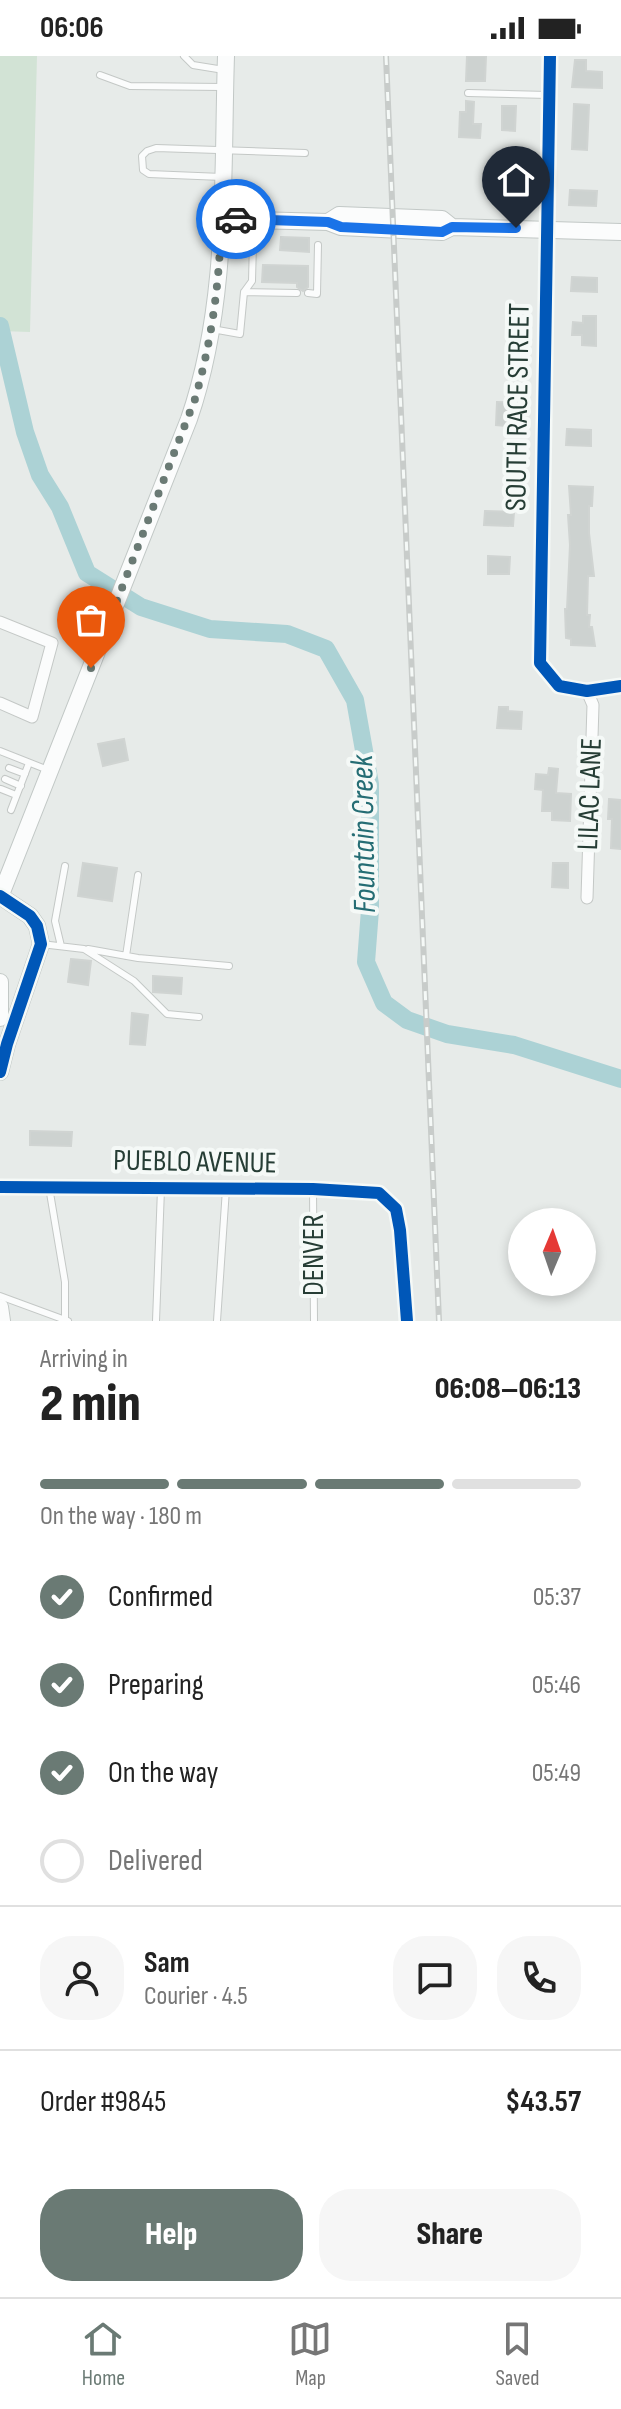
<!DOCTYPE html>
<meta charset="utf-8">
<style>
body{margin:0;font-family:"Sofia Sans Condensed",sans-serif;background:#f6f6f6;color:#222;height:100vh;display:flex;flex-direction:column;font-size:30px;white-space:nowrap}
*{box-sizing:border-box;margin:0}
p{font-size:26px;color:#767676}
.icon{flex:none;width:44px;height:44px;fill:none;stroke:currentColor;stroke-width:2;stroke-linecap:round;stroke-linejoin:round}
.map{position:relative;height:1265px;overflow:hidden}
.sheet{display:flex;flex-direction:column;background:#fff;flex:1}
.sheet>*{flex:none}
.needle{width:52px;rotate:2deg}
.fabs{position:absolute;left:508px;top:1152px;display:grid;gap:16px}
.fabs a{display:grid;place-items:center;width:88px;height:88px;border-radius:50%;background:#fff;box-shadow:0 4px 12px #0003;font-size:40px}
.pin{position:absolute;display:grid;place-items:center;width:68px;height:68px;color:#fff;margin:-82px -34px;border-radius:50% 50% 50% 0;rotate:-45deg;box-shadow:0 0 8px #0007}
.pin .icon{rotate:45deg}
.courier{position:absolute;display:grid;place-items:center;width:80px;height:80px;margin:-40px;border:6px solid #1a73e8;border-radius:50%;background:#fff;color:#222;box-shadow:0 2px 10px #0007}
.headline em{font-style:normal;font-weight:800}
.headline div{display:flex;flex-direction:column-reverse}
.headline{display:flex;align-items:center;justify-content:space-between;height:136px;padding:0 40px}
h1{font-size:52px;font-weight:800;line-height:60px}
.bar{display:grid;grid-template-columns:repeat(4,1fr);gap:12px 8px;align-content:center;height:96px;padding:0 40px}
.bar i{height:10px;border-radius:6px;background:#e0e0e0}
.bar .active{background:#6a7a74}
.bar p{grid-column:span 4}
.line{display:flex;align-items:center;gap:20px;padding:0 40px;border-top:2px solid #e0e0e0}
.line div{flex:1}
.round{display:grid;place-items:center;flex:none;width:84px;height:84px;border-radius:32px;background:#f6f6f6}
ol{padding:0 40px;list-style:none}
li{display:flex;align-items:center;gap:24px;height:88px}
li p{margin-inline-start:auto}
li .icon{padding:8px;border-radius:50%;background:#6a7a74;color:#fff;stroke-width:4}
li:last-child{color:#767676}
li i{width:44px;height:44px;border:4px solid #e0e0e0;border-radius:50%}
.cta{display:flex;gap:16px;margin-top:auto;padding:16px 40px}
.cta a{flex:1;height:92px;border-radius:32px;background:#6a7a74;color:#fff;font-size:32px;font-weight:800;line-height:92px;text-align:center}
.cta a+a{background:#f6f6f6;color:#222}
.status{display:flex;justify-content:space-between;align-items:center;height:56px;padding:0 40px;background:#fff;direction:ltr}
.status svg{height:22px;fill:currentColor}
.tabs{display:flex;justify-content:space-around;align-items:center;height:112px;border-top:2px solid #e0e0e0;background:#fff;font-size:22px;color:#767676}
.tabs a{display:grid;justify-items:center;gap:4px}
.tabs .active{color:#6a7a74}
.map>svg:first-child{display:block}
.green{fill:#d2e3d5}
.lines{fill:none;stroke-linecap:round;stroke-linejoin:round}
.river{stroke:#acd2d5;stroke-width:18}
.building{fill:#cdd2d0;stroke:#d0d4d2;stroke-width:2}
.lane-casing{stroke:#c4c8c6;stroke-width:8}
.street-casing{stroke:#c4c8c6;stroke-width:13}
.secondary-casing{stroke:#c2c8c6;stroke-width:18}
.lane{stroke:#fbfcfc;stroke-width:6}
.street{stroke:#fbfcfc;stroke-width:11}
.secondary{stroke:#fbfcfc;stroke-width:16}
.rail-casing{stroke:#c8ccca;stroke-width:6}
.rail{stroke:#f5f9f7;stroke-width:3;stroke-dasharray:9;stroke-linecap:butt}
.cycleway-casing{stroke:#f5f9f7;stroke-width:17}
.cycleway{stroke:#0057b8;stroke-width:12}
.done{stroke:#6a7a74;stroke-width:8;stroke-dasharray:0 14.4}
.route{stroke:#1a73e8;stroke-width:10}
.labels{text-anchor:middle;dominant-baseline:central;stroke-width:8;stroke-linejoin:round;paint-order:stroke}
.street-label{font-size:30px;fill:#263d35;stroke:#f5f9f7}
.water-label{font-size:32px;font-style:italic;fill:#256d74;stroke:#f5f9f7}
</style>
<div class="status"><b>06:06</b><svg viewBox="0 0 49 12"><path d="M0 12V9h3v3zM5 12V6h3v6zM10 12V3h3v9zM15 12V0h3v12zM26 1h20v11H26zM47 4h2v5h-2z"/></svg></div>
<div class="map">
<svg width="621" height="1265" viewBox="0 0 621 1265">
<rect width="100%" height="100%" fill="#e7ebe9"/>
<path class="green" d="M 0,0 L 37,0 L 30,276 L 0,275 Z"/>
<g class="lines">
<path class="river" d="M 0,270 L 25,376 L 40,419 L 60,451 L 87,517 L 141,551 L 210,573 L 287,578 L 326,593 L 355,644 L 370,728 L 370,854 L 366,906 L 384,947 L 407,964 L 447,978 L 514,989 L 621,1023"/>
</g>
<path class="building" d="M 467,0 L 486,0 L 485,25 L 466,25 Z
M 575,4 L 586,4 L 586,15 L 602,16 L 602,32 L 572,31 Z
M 466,45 L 474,46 L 473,68 L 481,68 L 480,82 L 459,81 L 460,56 L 466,56 Z
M 574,48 L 589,49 L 587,94 L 572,93 Z
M 502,50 L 516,50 L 515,75 L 502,74 Z
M 570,134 L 597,135 L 596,150 L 569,149 Z
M 281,181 L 309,182 L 309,196 L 280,194 Z
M 263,209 L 308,210 L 308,231 L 303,235 L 297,231 L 297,227 L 262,226 Z
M 572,221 L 597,222 L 597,236 L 571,235 Z
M 583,260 L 596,260 L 596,290 L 582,289 L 582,279 L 572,279 L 573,266 L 583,267 Z
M 497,346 L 518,347 L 517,375 L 507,374 L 507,370 L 496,369 Z
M 567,373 L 591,374 L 591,390 L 566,389 Z
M 569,430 L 593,431 L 592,450 L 589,450 L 589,477 L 594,520 L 588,520 L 587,559 L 590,559 L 589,571 L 592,571 L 595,590 L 571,589 L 571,583 L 566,582 L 565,553 L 567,553 L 570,489 L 568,459 L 571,459 Z
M 485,455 L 514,456 L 513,470 L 484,469 Z
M 488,500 L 510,501 L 509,518 L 488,518 Z
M 499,651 L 508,651 L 508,655 L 522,656 L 521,673 L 497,672 Z
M 124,683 L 128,704 L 103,710 L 98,688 Z
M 549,712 L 558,713 L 556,737 L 571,738 L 570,765 L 552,764 L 552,755 L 542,755 L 543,734 L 535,733 L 536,718 L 548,719 Z
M 609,743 L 621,744 L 621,793 L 611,792 L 612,763 L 608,763 Z
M 83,807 L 117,812 L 112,845 L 78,840 Z
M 553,807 L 568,807 L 568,832 L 552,831 Z
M 71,903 L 91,905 L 88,929 L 68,926 Z
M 153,920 L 182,922 L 181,938 L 153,936 Z
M 132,957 L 148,959 L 145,989 L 130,988 Z
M 30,1075 L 72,1076 L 71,1090 L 30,1089 Z"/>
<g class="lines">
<g class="lane-casing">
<path id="lane" d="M 184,0 L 193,9 L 224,14
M 100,19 L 130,30 L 222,31
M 468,37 L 548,39
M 222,121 L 149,118 L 143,114 L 142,100 L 147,95 L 156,92 L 305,97
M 244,236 L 297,237
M 308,237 L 317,238 L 318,189
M 212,273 L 240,278 L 244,236 L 252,225 L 253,186
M 0,695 L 48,714
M 9,712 L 25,718
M 5,723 L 21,730
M 1,733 L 16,739
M 11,754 L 29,707
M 41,888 L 84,893 L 134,925 L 167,958 L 199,961
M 61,890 L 55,865 L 65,810
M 88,893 L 138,902 L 229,910
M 126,900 L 138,819
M 49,1131 L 65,1226 L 65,1265
M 313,1133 L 314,1265
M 0,1240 L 68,1265
M 156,1265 L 161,1133
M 217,1265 L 226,1133"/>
</g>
<g class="street-casing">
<path id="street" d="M 550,0 L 540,607 L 559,630 L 587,635 L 621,630
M 0,566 L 52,587 L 32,661 L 0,647
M 587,842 L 593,649 L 587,635
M 0,1131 L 313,1133 L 379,1137 L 396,1153 L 400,1174 L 407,1265"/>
</g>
<g class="secondary-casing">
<path id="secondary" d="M 221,163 L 328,166 L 341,171 L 442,176 L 452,171 L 621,176
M 328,166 L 339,159 L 442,163 L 452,171
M 0,840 L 30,860 L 37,870 L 41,888 L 7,988 L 0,1016
M 0,841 C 63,682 126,523 189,363 C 229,247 222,121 226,0
M 0,926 L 0,962
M 0,1251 L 2,1265"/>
</g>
<use href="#lane" class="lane"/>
<use href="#street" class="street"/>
<use href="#secondary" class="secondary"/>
<g class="rail-casing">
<path id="rail" d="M 386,0 L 439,1265"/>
</g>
<use href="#rail" class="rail"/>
<g class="cycleway-casing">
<path id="cycleway" d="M 550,0 L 540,607 L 559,630 L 587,635 L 621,630
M 0,840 L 30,860 L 37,870 L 41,888 L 7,988 L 0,1016
M 0,1131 L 313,1133 L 379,1137 L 396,1153 L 400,1174 L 407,1265"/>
</g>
<use href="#cycleway" class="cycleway"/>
</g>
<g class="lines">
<path class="done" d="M 91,612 L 195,343 C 212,284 220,224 221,163 L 236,163"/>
<path class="route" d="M 236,163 L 328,166 L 341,171 L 442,176 L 452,171 L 516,172"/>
</g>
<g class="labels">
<g class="street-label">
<text transform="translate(518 351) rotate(-89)">SOUTH RACE STREET</text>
<text transform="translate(590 738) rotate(-88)">LILAC LANE</text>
<text transform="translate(195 1106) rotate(1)">PUEBLO AVENUE</text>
<text transform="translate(314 1199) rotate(-90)">DENVER</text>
</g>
<g class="water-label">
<text transform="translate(364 778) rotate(-91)">Fountain Creek</text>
</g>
</g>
</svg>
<div class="fabs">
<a><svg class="needle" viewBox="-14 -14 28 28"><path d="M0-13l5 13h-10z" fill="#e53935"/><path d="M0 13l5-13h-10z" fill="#767676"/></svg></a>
</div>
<div class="pin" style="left:91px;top:612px;background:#ea580c"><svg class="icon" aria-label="bag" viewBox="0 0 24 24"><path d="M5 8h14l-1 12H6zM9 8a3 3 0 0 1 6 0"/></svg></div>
<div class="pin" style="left:516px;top:172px;background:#1f2937"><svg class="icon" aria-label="home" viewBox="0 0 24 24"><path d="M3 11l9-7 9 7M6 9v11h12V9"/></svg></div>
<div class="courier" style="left:236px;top:163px"><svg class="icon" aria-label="car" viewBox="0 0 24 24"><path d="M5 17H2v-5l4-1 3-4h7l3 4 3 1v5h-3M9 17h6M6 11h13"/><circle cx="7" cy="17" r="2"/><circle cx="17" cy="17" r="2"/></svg></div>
</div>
<section class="sheet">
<div class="headline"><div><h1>2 min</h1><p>Arriving in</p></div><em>06:08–06:13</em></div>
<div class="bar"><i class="active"></i><i class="active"></i><i class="active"></i><i></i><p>On the way · 180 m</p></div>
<ol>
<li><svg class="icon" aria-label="check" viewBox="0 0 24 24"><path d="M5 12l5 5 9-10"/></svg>Confirmed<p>05:37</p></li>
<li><svg class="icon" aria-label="check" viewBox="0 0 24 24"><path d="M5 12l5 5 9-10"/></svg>Preparing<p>05:46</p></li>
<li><svg class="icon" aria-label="check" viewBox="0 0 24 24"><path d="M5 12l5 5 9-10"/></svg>On the way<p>05:49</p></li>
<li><i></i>Delivered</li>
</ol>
<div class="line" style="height:144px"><a class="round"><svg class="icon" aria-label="person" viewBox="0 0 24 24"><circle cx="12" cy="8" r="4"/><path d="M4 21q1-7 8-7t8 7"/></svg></a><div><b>Sam</b><p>Courier · 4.5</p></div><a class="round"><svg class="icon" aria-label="chat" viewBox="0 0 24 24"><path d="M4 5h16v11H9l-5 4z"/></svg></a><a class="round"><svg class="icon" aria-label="phone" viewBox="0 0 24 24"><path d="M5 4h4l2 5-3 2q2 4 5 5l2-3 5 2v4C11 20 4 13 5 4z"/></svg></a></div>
<div class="line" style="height:104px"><div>Order #9845</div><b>$43.57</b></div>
<div class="cta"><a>Help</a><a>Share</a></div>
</section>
<nav class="tabs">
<a class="active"><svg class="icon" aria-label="home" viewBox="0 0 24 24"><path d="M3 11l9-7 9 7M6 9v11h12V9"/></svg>Home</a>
<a><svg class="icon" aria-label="map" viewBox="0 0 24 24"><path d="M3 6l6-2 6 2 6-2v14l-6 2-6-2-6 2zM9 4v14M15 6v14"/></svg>Map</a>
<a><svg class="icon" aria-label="saved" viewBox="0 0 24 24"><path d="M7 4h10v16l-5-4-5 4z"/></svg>Saved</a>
</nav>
